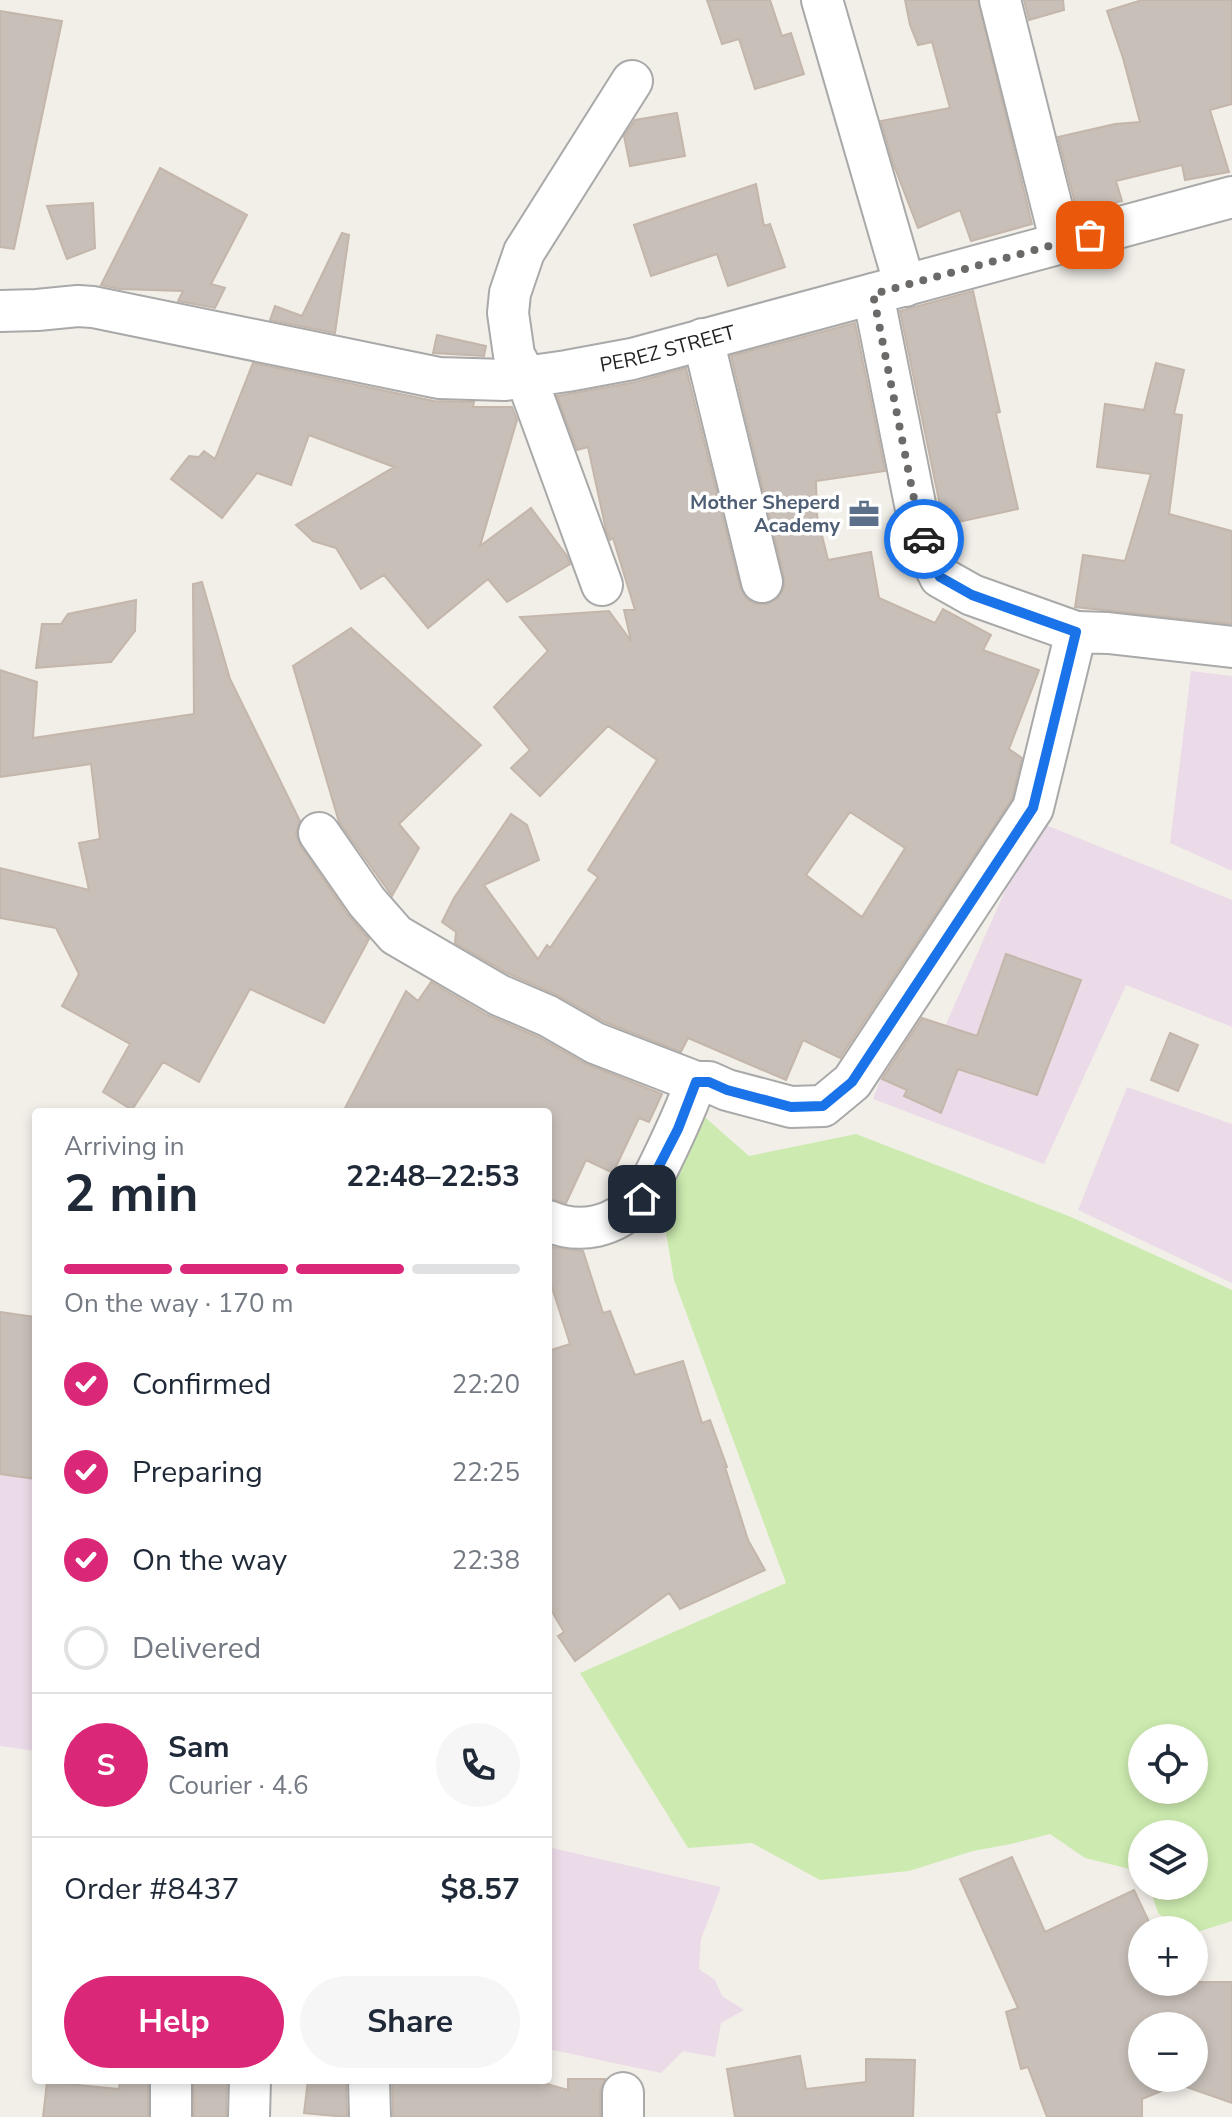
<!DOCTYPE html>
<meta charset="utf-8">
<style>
body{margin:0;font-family:"Nunito Sans",sans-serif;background:#f6f6f7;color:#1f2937;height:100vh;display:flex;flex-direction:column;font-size:30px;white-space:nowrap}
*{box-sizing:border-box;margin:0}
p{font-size:26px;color:#747a83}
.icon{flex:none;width:44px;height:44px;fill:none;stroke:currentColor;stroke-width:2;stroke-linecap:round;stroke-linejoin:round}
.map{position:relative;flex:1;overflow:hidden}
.drawer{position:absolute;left:32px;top:1108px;width:520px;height:976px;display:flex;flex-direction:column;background:#fff;border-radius:8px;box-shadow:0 4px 12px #0003}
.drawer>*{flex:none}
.tools{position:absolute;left:1128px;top:1724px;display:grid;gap:16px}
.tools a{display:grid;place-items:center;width:80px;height:80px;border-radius:50%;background:#fff;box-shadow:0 4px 12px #0003;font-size:40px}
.pin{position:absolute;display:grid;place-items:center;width:68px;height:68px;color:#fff;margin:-34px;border-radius:16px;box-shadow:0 4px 12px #0006}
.courier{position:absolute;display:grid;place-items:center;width:80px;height:80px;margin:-40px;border:6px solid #1a73e8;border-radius:50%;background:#fff;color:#222;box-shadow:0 2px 10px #0007}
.headline em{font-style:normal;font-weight:700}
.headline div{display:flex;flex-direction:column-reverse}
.headline{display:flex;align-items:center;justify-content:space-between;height:136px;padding:0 32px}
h1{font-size:52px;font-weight:700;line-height:60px}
.bar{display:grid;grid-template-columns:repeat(4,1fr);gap:12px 8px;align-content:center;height:96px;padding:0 32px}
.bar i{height:10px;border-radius:6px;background:#e0e1e3}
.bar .selected{background:#db2777}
.bar p{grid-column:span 4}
.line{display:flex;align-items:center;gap:20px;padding:0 32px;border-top:2px solid #e0e1e3}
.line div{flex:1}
.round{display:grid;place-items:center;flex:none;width:84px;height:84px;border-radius:42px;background:#f6f6f7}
ol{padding:0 32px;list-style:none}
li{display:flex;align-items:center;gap:24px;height:88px}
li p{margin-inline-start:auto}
li .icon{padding:8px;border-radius:50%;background:#db2777;color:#fff;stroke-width:4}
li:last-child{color:#747a83}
li i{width:44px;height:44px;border:4px solid #e0e1e3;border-radius:50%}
.cta{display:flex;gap:16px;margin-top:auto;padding:16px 32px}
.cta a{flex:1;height:92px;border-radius:48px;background:#db2777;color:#fff;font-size:32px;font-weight:700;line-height:92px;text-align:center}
.cta a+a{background:#f6f6f7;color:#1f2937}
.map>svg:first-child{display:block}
.industrial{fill:#ebdbe8}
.grass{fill:#cdebb0;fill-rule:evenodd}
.building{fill:#c7bfb8;stroke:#c4b6ab;stroke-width:2;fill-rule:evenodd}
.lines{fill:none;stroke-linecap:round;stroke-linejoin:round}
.minor-casing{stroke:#a9a9a9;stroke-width:44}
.minor{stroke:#fff;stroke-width:40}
.done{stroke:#6b6a68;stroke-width:8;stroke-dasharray:0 14.4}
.route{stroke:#1a73e8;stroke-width:10}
.labels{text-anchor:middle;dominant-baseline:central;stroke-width:7;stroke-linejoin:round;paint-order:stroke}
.street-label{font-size:20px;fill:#222;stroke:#fff}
.service-label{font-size:20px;font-weight:bold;fill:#4e5e75;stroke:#fff;text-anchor:end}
</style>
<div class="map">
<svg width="1232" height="2117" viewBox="0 0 1232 2117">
<rect width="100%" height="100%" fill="#f2efe9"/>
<path class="industrial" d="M 1191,671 L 1232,676 L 1232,871 L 1170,843 Z
M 1036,821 L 1232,900 L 1232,1027 L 1126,985 L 1044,1164 L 873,1099 L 903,1021 L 942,1033 Z
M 1127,1087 L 1232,1124 L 1232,1283 L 1078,1210 Z
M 0,1347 L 36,1353 L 36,1751 L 0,1746 Z
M 548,1847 L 721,1887 L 701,1939 L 699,1969 L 715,1980 L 722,1996 L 744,2010 L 721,2023 L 715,2057 L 683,2051 L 661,2073 L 548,2049 Z"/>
<path class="grass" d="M 699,1112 L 749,1156 L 856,1134 L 1071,1217 L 1232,1290 L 1232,1921 L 1194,1933 L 1194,1930 L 1178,1930 L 1158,1913 L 1149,1886 L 1194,1886 L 1194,1834 L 1142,1834 L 1142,1872 L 1085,1858 L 1050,1834 L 1011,1844 L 973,1851 L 909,1871 L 820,1880 L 752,1843 L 688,1848 L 580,1673 L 786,1583 L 674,1280 L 662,1209 ZM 1142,1738 L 1194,1738 L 1194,1790 L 1142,1790 Z"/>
<path class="building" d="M 707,0 L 770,0 L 782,36 L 791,33 L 804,74 L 755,89 L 739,39 L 722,44 Z
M 905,0 L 978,0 L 1032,224 L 971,241 L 960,210 L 918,228 L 893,163 L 881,121 L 950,108 L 932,42 L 918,45 L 910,25 Z
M 1024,0 L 1063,0 L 1064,10 L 1029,20 Z
M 1142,0 L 1232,0 L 1232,104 L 1210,110 L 1229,172 L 1185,180 L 1182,165 L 1116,181 L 1122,201 L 1077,211 L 1058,137 L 1115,124 L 1140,122 L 1123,58 L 1107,11 Z
M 0,11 L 62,21 L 14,249 L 0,247 Z
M 677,113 L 685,156 L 630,166 L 624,136 L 635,120 Z
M 160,168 L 247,215 L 211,284 L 225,288 L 215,308 L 178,301 L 183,291 L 120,289 L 101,285 Z
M 756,184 L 764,226 L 770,224 L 785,267 L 728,286 L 717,254 L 651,276 L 634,225 Z
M 93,203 L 95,248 L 67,259 L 47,206 Z
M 342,233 L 349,235 L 335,333 L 270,320 L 275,306 L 302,316 Z
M 973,291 L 1000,412 L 996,413 L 1018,509 L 944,525 L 900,311 Z
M 855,323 L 885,471 L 816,481 L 817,515 L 828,560 L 871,552 L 879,598 L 935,623 L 943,609 L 991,635 L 983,650 L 1039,670 L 1009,749 L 1022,758 L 1012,799 L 840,1058 L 803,1040 L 786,1080 L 688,1038 L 681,1052 L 605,1022 L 557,995 L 509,974 L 455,943 L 456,932 L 442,922 L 454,898 L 511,814 L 527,825 L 539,860 L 484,885 L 538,959 L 547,945 L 550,948 L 598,877 L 588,870 L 657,760 L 608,726 L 540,796 L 511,768 L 530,750 L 494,707 L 548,651 L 520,617 L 609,611 L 631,641 L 624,610 L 635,610 L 613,538 L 610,540 L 606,530 L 588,447 L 577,450 L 557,396 L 636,382 L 686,368 L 740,587 L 746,598 L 755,604 L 767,604 L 778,598 L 784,588 L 784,577 L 731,356 ZM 850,812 L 905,848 L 862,917 L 806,875 Z
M 437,335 L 486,346 L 484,356 L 433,353 Z
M 253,363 L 434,401 L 474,402 L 473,407 L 512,407 L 517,420 L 480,546 L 531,508 L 567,556 L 570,564 L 507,602 L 488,579 L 428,628 L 384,575 L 361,589 L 336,548 L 313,541 L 296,525 L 394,467 L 309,435 L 291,485 L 257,473 L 222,518 L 171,479 L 189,456 L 199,457 L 204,451 L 215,459 Z
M 1156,363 L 1184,370 L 1174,414 L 1182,415 L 1169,514 L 1232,531 L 1232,624 L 1075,607 L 1083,555 L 1125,561 L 1151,474 L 1097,467 L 1105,404 L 1144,410 Z
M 202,582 L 230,679 L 300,821 L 296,834 L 300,845 L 348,915 L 369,939 L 324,1023 L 250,989 L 199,1082 L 163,1062 L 132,1110 L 103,1092 L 130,1044 L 62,1006 L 79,974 L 56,928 L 0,918 L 0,868 L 89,890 L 79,843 L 100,839 L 91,764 L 0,777 L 0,670 L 37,682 L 33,738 L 194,714 L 193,584 Z
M 136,600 L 135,631 L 111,662 L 36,668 L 42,624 L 61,624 L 68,614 Z
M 351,628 L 481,745 L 399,824 L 419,848 L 392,896 L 339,822 L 293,666 Z
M 1006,954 L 1081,980 L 1037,1095 L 958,1069 L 941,1113 L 904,1096 L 907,1090 L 882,1079 L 922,1018 L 977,1036 Z
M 431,982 L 487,1015 L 538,1037 L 584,1063 L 662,1094 L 649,1122 L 639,1118 L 613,1173 L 586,1160 L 566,1203 L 548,1199 L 548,1112 L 343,1112 L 406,991 L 418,1001 Z
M 1170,1033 L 1198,1045 L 1178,1091 L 1151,1080 Z
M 552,1247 L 583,1251 L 603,1313 L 610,1311 L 635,1375 L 683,1361 L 702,1423 L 710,1420 L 727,1467 L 725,1467 L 748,1540 L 765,1570 L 680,1609 L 669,1593 L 575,1661 L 558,1636 L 564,1632 L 548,1605 L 548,1351 L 570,1344 L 548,1275 L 548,1248 Z
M 0,1312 L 36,1317 L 36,1479 L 0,1474 Z
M 1012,1857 L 1045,1932 L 1134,1890 L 1151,1926 L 1142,1930 L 1142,1982 L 1232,1982 L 1232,2103 L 1178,2084 L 1142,2099 L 1142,2117 L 1047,2117 L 1028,2067 L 1021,2069 L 1006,2012 L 1018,2008 L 960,1879 ZM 1142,2026 L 1194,2026 L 1194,2078 L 1142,2078 Z
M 800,2056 L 806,2089 L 866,2082 L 866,2059 L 915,2060 L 913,2117 L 735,2117 L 727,2069 Z
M 568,2079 L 605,2079 L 600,2092 L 600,2117 L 393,2117 L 392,2080 L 533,2080 L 568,2090 Z
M 120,2080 L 148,2080 L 148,2117 L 43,2117 L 47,2082 L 119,2089 Z
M 194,2080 L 227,2083 L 226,2117 L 194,2117 Z
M 308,2080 L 346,2080 L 347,2117 L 304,2113 Z"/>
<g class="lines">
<g class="minor-casing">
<g id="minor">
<path d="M 822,0 L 905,286"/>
<path d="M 1000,0 L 1061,243"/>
<path d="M 873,294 L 917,514 L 929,555 L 940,577 L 972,595 L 1076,632"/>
<path id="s1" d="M 0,311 L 37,310 L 78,306 L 93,307 L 439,378 L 505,380 L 567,371 L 632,359 L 1232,197"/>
<path d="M 703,339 L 762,582"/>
<path d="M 602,585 L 526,377 L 514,355 L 508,313 L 510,293 L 524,252 L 632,81"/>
<path d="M 319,833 L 367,902 L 396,935 L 499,995 L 548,1016 L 595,1043 L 696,1082"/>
<path d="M 548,1221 C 581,1235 614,1227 639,1201 C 646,1194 650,1183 655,1174 C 670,1144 684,1114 696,1082 L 709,1082 L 727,1090 L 791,1107 L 823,1106 L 852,1082 L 1033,808 L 1076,632 L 1108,633 L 1232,647"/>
<path d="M 369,2080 L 370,2117"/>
<path d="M 171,2117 L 171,2080"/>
<path d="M 249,2117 L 250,2080"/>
<path d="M 623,2117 L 623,2093"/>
</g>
</g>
<use href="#minor" class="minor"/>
</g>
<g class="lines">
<path class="done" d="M 924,539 L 917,514 L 873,294 L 1090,235"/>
<path class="route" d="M 642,1199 L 678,1129 L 696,1082 L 709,1082 L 727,1090 L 791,1107 L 823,1106 L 852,1082 L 1033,808 L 1076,632 L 972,595 L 940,577 L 929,555 L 924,539"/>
</g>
<defs>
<g id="office-bare" transform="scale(2.4)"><path d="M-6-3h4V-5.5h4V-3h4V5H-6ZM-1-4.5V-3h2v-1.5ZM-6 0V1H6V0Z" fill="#5c6f8a" stroke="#fff" stroke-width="2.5" paint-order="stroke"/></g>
</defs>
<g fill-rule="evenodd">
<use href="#office-bare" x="864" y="514"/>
</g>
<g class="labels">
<g class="street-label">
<text stroke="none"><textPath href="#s1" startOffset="678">PEREZ STREET</textPath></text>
</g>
<g class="service-label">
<text x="840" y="502">Mother Sheperd<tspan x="840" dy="23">Academy</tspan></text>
</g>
</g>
</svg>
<div class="tools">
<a><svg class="icon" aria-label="locate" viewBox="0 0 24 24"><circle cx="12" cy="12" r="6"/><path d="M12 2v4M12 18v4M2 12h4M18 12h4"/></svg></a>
<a><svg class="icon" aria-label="layers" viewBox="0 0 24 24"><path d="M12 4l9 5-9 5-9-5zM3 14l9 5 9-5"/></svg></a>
<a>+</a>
<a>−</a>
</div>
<div class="pin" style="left:1090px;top:235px;background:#ea580c"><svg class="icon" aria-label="bag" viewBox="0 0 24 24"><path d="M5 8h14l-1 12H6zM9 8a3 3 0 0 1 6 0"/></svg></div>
<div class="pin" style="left:642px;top:1199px;background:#1f2937"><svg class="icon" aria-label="home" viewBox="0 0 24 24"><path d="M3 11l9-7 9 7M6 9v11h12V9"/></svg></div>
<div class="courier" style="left:924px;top:539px"><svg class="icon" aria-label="car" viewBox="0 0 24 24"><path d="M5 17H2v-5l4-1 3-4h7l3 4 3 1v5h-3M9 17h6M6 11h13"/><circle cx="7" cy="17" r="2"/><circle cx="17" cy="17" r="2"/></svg></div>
<section class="drawer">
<div class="headline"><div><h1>2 min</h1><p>Arriving in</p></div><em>22:48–22:53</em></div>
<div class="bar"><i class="selected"></i><i class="selected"></i><i class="selected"></i><i></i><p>On the way · 170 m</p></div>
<ol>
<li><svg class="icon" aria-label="check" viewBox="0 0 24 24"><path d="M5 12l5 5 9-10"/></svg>Confirmed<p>22:20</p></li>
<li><svg class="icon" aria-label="check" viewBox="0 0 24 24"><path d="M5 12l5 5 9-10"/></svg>Preparing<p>22:25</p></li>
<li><svg class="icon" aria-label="check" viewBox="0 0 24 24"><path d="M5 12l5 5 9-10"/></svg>On the way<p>22:38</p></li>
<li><i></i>Delivered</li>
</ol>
<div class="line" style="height:144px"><b class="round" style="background:#db2777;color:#fff">S</b><div><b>Sam</b><p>Courier · 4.6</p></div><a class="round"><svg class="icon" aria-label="phone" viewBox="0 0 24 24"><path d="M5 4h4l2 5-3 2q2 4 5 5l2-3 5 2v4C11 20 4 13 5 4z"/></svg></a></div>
<div class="line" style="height:104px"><div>Order #8437</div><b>$8.57</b></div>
<div class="cta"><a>Help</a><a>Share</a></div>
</section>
</div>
